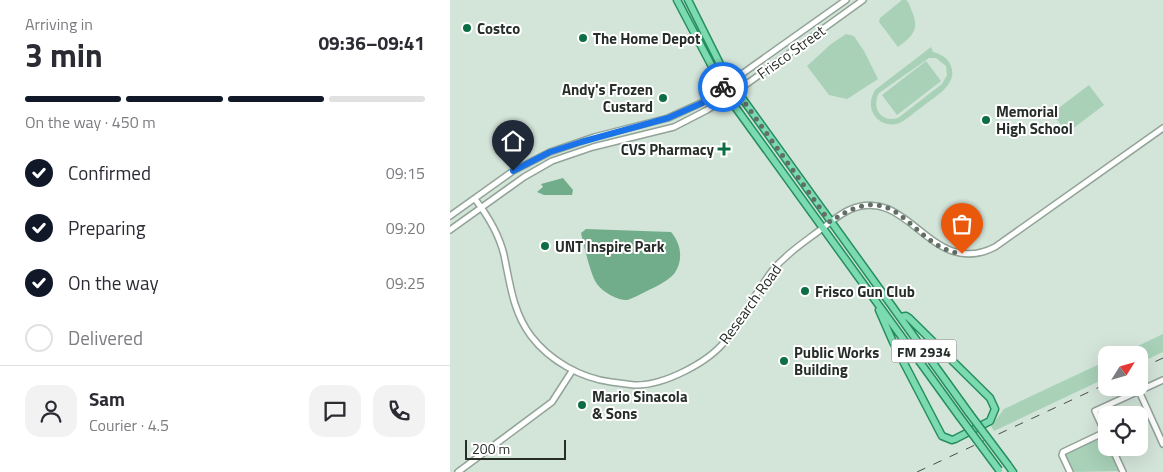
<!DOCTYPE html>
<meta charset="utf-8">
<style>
body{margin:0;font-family:"Titillium Web",sans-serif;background:#f2f2f3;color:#2b2b33;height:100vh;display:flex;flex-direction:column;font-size:19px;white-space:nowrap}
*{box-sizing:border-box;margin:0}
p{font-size:16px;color:#7c7c81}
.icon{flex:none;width:28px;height:28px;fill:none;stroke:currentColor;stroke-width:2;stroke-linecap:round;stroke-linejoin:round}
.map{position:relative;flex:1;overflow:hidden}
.panel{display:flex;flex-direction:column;background:#fff;width:450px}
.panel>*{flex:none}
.needle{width:32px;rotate:53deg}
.buttons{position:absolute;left:648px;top:346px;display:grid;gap:10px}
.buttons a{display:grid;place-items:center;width:50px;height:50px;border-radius:10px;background:#fff;box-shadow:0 5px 20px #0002;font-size:25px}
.scale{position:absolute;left:15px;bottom:12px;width:101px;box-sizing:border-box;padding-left:5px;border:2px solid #272e2a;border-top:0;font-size:14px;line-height:18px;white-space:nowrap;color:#272e2a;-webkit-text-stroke:4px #fff;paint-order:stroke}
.pin{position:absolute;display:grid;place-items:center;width:42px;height:42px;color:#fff;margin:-51px -21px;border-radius:50% 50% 50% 0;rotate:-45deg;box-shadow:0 0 5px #0007}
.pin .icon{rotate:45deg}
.courier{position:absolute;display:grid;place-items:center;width:50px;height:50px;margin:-25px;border:4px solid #1a73e8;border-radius:50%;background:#fff;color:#222;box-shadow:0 1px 6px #0007}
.headline em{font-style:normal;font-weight:700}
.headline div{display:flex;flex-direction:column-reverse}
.headline{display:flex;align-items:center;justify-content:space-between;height:85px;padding:0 25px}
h1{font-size:32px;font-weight:700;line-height:38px}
.bar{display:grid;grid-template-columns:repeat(4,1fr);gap:8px 5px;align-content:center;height:60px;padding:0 25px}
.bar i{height:6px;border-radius:4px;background:#e1e1e2}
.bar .on{background:#111827}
.bar p{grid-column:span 4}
.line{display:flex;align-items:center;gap:12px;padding:0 25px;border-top:1px solid #e1e1e2}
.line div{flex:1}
.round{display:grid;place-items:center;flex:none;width:52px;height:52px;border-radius:15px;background:#f2f2f3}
ol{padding:0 25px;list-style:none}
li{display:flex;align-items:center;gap:15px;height:55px}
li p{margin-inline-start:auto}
li .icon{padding:5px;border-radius:50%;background:#111827;color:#fff;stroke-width:4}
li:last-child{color:#7c7c81}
li i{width:28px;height:28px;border:2px solid #e1e1e2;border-radius:50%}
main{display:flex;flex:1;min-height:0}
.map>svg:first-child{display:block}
.green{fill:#a8d1b8;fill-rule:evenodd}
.water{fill:#71ad8a}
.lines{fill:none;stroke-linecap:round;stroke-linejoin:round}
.minor-casing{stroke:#92a398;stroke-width:8}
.major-casing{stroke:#258e5f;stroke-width:9}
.minor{stroke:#fff;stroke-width:5}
.major{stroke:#7cdab0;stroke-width:6}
.rail{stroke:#474f4a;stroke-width:1;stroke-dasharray:9 9;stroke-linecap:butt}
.major-bridge-casing{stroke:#258e5f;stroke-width:9;stroke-linecap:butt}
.major-bridge{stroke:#7cdab0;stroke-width:6}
.done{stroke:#636e67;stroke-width:5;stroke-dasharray:0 9}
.route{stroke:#1a73e8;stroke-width:6}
.poi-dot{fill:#0c6e44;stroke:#fff;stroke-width:2}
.labels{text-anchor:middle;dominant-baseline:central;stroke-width:4;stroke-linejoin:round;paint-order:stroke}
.shield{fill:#fff;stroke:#686d6a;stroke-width:1}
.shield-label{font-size:14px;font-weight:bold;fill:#272e2a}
.poi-label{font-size:15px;font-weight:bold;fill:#272e2a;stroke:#fff;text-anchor:start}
.street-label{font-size:15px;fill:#272e2a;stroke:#fff}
</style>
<main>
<section class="panel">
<div class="headline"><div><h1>3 min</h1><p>Arriving in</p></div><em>09:36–09:41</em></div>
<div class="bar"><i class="on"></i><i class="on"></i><i class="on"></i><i></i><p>On the way · 450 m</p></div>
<ol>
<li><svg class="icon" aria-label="check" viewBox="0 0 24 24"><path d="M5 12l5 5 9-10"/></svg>Confirmed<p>09:15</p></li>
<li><svg class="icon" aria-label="check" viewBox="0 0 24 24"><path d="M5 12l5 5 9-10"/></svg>Preparing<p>09:20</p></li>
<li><svg class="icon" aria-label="check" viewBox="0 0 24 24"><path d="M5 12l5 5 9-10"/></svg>On the way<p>09:25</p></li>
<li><i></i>Delivered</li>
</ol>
<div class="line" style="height:90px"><a class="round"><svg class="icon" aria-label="person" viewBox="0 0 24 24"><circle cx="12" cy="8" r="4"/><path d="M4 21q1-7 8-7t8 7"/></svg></a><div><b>Sam</b><p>Courier · 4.5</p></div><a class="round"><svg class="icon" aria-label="chat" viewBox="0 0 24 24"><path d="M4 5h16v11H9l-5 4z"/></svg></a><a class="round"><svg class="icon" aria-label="phone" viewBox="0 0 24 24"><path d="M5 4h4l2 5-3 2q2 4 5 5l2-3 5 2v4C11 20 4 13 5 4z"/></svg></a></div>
</section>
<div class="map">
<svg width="713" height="472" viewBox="0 0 713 472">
<rect width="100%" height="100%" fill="#d3e4d9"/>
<path class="green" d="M 452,0 L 456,0 L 458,2 C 468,24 470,31 448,47 L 429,22 L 430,18 Z
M 396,34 L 404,36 L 414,51 L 428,79 L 397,99 L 379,95 L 357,66 L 381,44 Z
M 481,47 L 483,52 C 491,54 498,58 501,66 C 508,85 485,96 472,107 C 464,112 455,122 446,124 C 436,126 427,121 423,113 C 419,105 421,97 425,90 ZM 479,58 L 486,58 L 496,66 L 497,75 L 492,84 L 448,118 C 431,123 421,108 429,93 Z
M 476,61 L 491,81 L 447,115 L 432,95 Z
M 639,85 L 654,105 L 617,133 L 602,113 Z
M 713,334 L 713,352 L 689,363 L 689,355 L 669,355 Z
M 656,361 L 656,378 L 544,431 L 541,426 L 554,409 Z
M 653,436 L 656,441 L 656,448 L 659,448 L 670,471 L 623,472 L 615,454 L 616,453 Z"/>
<path class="water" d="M 113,178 L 123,190 L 122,195 L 94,195 L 87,192 L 93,187 L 91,184 Z
M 136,229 L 221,232 C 231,243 234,261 224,274 C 218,281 203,288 195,292 C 190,294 182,299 177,300 C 166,300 153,292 147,284 C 140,274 134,245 131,233 Z"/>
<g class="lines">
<g class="minor-casing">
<path id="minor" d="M 25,199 C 38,216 49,234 54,255 C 60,284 63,312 81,336 C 100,361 131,378 161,382 C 169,383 176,384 184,385 C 213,386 258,363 276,340 C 293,318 306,292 322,271 C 337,253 356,241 374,227 C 382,221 390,214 399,210 C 459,183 480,280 545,247 L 713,128
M 0,216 L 63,171 L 100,152 L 144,137 L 218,118 L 251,103 L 396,0
M 0,230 L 74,177 L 102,161 L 143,147 L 224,127 L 257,110 L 287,91 L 413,0
M 689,391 L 713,444
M 656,435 L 645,411 L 713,380
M 662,448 L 673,472
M 8,472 L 102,402 L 122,371
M 620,472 L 612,455 L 613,452 L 655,432"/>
</g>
<g class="major-casing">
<path id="major" d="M 227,0 L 278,97 L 509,416
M 238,0 L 273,70 L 287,91 L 519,413
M 429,310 L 443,342 L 492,436 L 502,440 L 505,439 L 540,421 L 545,409 L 540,398 L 459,318 L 456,316 L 450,317
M 558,465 L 563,472"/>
</g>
<use href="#minor" class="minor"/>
<use href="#major" class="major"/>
<path class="rail" d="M 689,369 L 713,358
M 467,472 L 656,384"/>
<g class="major-bridge-casing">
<path id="major-bridge" d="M 519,413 L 558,465
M 509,416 L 549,470"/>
</g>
<use href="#major-bridge" class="major-bridge"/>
</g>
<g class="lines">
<path class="done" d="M 273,87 L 280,82 L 380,222 C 450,172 457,246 512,254"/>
<path class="route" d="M 63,171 L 100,152 L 131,142 L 218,118 L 252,103 L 273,87"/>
</g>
<g class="poi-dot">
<circle cx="17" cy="28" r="5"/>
<circle cx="133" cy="38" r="5"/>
<circle cx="213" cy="98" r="5"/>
<circle cx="536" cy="120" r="5"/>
<path d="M271.5 141.5h5v5h5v5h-5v5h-5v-5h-5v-5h5z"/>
<circle cx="95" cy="246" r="5"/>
<circle cx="355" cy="291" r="5"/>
<circle cx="334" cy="361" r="5"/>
<circle cx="132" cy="405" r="5"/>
</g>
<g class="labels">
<rect class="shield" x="441.5" y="339.5" width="65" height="23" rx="4"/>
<g class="shield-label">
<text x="474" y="351">FM 2934</text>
</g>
<g class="poi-label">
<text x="27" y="28">Costco</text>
<text x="143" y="38">The Home Depot</text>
<text x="203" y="89" text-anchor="end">Andy's Frozen<tspan x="203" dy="17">Custard</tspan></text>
<text x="546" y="111">Memorial<tspan x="546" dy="17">High School</tspan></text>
<text x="264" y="149" text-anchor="end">CVS Pharmacy</text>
<text x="105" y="246">UNT Inspire Park</text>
<text x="365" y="291">Frisco Gun Club</text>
<text x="344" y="352">Public Works<tspan x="344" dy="17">Building</tspan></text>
<text x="142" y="396">Mario Sinacola<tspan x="142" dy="17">&amp; Sons</tspan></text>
</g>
<g class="street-label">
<text transform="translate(341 52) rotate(-36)">Frisco Street</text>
<text transform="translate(300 304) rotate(-54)">Research Road</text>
</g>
</g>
</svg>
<div class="buttons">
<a><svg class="needle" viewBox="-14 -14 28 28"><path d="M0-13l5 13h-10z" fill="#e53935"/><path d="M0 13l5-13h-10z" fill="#7c7c81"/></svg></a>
<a><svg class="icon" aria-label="locate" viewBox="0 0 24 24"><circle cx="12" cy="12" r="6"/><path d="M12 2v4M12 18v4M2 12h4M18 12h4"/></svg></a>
</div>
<div class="scale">200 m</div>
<div class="pin" style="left:512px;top:254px;background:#ea580c"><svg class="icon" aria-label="bag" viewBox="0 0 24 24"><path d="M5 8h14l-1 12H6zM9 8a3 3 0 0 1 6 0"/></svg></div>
<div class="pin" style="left:63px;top:171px;background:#1f2937"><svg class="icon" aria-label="home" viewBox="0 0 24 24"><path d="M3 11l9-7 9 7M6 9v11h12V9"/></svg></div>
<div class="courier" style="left:273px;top:87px"><svg class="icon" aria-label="bike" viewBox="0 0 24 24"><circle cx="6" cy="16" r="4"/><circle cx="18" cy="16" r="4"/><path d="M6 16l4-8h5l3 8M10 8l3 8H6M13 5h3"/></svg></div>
</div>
</main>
